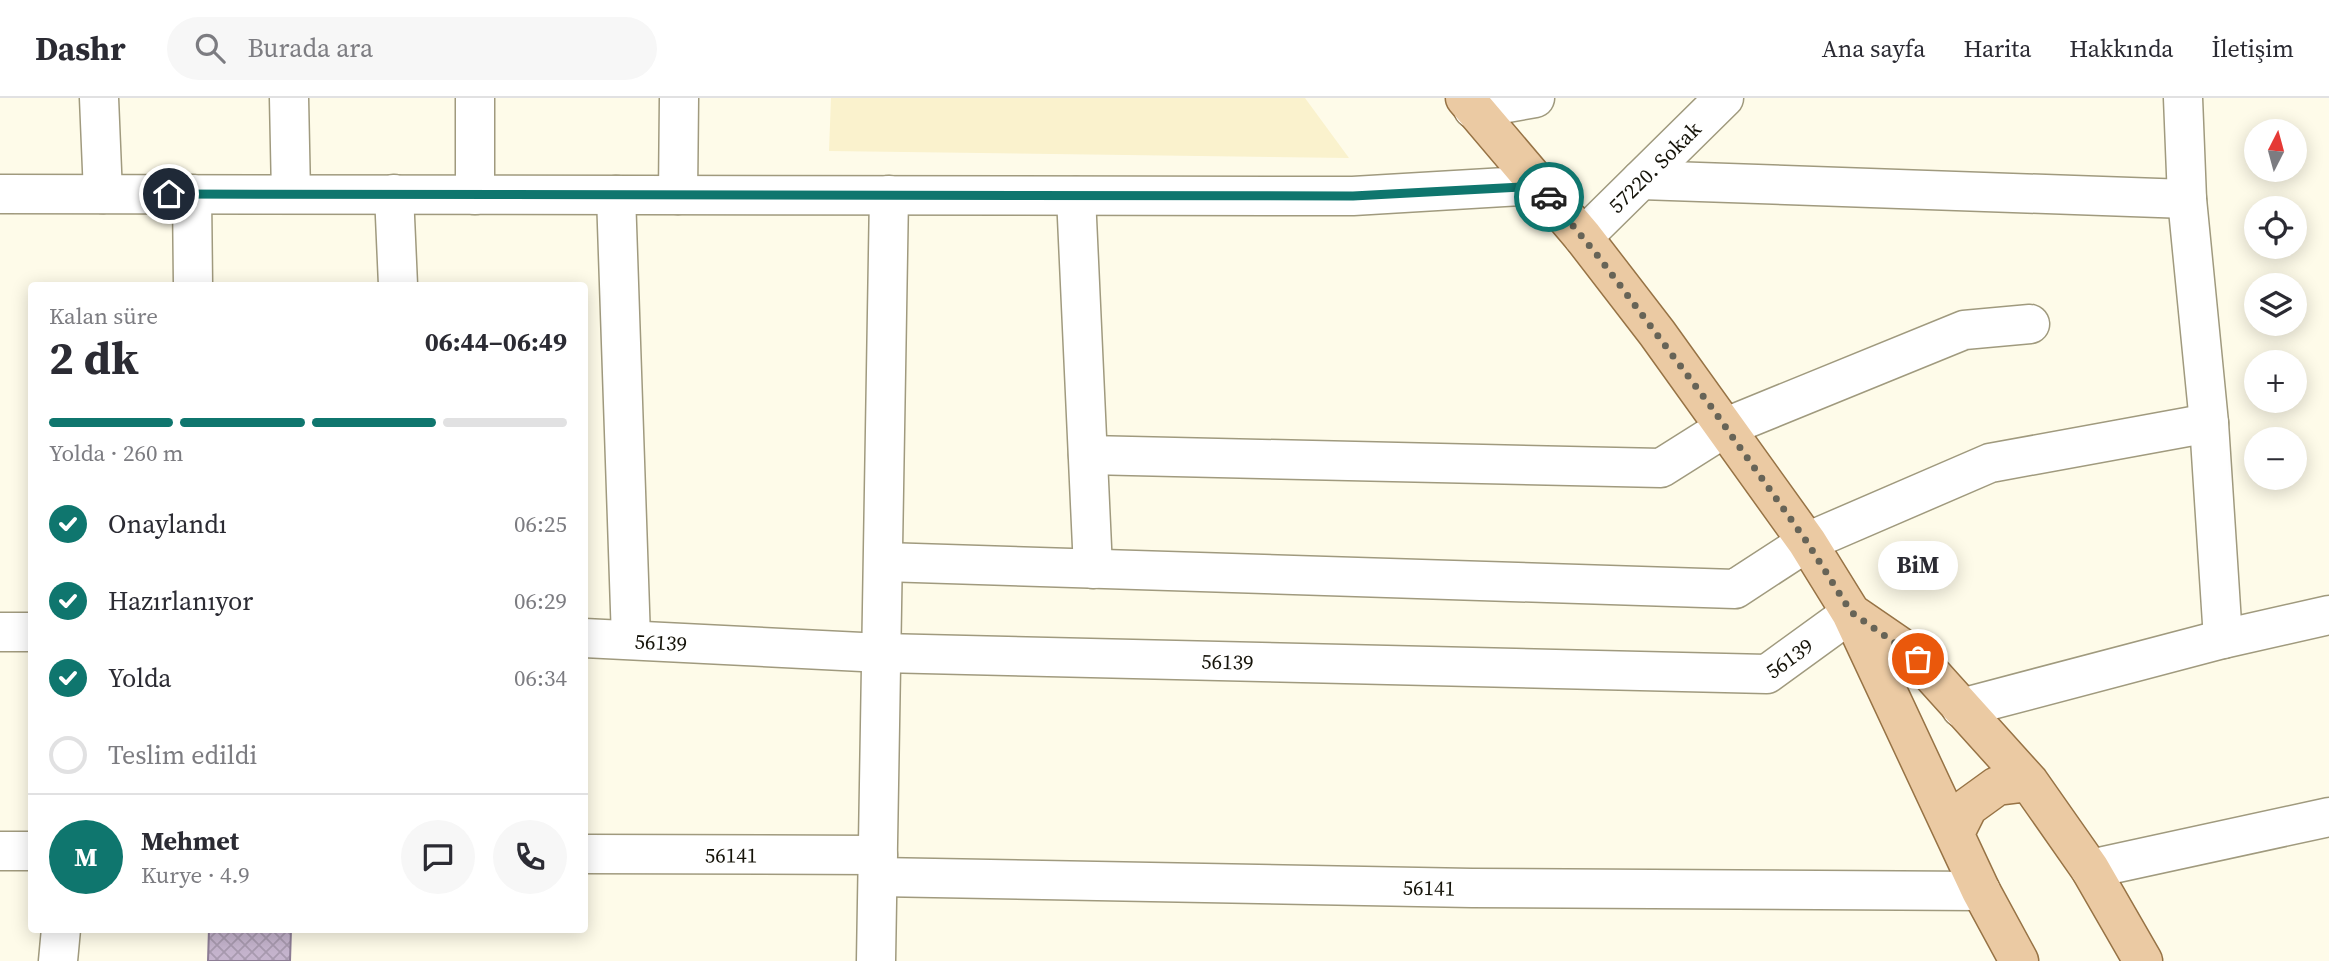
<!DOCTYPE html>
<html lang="tr">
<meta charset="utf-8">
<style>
body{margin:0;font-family:"Source Serif 4",serif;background:#f7f7f7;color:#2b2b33;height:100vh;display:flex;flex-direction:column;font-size:26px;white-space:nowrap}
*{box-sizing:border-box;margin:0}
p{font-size:23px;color:#7c7c81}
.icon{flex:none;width:38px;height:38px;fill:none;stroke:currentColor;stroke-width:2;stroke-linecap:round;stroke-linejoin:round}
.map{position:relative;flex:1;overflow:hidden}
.details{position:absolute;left:28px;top:184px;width:560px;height:651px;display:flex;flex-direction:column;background:#fff;border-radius:7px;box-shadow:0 4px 18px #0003}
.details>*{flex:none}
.needle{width:46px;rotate:6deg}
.buttons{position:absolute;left:2244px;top:21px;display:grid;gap:14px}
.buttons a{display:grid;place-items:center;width:63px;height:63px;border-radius:50%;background:#fff;box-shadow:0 4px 18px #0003;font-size:35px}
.pin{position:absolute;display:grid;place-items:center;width:60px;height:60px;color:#fff;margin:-30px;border:4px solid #fff;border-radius:50%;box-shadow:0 2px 7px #0007}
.courier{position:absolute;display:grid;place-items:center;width:70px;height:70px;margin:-35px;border:5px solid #0f766e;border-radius:50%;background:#fff;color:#222;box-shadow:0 2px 9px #0007}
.bubble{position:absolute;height:49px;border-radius:24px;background:#fff;box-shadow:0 4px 18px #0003;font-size:23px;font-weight:700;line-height:49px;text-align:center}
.overview em{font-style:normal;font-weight:700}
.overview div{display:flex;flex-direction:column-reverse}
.overview{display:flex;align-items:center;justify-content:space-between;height:119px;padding:0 21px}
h1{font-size:46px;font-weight:700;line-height:52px}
.bar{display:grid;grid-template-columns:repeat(4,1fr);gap:10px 7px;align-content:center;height:84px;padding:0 21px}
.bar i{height:9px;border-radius:5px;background:#e1e1e2}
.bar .current{background:#0f766e}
.bar p{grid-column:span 4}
.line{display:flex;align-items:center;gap:18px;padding:0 21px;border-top:2px solid #e1e1e2}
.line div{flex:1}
.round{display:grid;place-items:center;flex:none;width:74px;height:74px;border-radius:37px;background:#f7f7f7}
ol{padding:0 21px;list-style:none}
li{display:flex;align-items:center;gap:21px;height:77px}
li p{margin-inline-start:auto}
li .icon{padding:7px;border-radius:50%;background:#0f766e;color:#fff;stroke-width:4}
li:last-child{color:#7c7c81}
li i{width:38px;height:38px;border:4px solid #e1e1e2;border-radius:50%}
header{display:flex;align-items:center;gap:42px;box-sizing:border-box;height:98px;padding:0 35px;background:#fff;border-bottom:2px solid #e1e1e2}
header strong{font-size:33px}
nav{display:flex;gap:38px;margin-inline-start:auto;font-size:24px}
.search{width:490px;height:63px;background:#f7f7f7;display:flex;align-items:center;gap:18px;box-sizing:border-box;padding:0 24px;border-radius:38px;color:#7c7c81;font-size:26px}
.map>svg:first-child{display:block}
.built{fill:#faf2cd}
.building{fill:url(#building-cross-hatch);stroke:#8d7d95;stroke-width:2}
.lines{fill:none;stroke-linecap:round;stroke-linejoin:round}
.minor-casing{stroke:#a09a7e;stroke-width:41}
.major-casing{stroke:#977345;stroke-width:41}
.minor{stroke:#fff;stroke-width:38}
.major{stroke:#ebcaa3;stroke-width:38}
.done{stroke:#676457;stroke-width:7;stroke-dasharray:0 12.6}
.route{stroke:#0f766e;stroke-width:9}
.labels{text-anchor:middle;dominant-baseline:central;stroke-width:7;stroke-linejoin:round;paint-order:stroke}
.street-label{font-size:21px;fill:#151309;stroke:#fff}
</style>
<header>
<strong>Dashr</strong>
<div class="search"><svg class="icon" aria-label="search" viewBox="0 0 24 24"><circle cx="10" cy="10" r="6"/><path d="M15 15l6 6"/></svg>Burada ara</div>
<nav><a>Ana sayfa</a><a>Harita</a><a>Hakkında</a><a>İletişim</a></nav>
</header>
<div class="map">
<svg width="2329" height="863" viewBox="0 0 2329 863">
<defs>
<pattern id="building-cross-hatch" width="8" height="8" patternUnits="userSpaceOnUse" patternTransform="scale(1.75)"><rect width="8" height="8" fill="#c5b4cd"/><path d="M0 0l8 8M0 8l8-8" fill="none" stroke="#a89aaf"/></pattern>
</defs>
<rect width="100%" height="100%" fill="#fefbe9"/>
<path class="built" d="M 831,0 L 1305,0 L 1349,60 L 829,53 Z"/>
<path class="building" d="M 209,831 L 291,831 L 290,863 L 208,863 Z"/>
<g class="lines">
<g class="minor-casing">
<g id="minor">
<path d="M 99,0 L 103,96"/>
<path d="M 289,0 L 291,96"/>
<path d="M 2183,0 L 2187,101 L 2209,325 L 2223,541"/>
<path d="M 1473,11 L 1535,0"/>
<path d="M 1641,82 L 2187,101"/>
<path d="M 0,96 L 1353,98 L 1539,87"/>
<path d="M 192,96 L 193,187"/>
<path d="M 394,96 L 398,187"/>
<path d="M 475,97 L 475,0"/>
<path d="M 616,97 L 631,541"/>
<path d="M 678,97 L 679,0"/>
<path d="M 1076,98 L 1093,471"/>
<path id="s1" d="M 1583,139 L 1724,0"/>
<path d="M 1088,357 L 1661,370 L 1726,329 L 1964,232 L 2030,226"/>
<path d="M 884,464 L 1735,491 L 1807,444 L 1990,365 L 2209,325"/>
<path d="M 0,534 L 32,534"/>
<path id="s2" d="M 584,540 L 882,555 L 1767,576 L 1851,515"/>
<path d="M 1961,610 L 2223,541 L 2329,517"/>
<path d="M 0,753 L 32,753"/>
<path id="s3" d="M 584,756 L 878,757"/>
<path d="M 2090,771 L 2329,719"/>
<path id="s4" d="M 878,779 L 1472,790 L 1981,793"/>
<path d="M 58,863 L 61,831"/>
<path d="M 876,863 L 889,97"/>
</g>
</g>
<g class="major-casing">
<path id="major" d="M 1465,0 L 1583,139 L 1657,235 L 1807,444 L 1851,515 L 1981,793 L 2019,863
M 1851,515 L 1918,561 L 2029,684 L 2090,771 L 2143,863
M 1955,735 L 1968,709 L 1997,688 L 2029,684"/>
</g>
<use href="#minor" class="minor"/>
<use href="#major" class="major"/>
</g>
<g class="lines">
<path class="done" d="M 1549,99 L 1598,158 L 1712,310 L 1807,444 L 1851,514 L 1918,561"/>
<path class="route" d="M 169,96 L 1353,98 L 1539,88 L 1549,99"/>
</g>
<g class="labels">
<g class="street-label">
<text stroke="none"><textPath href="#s1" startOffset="100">57220. Sokak</textPath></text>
<text stroke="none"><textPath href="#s2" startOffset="77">56139</textPath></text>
<text stroke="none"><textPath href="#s2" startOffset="1211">56139</textPath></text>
<text stroke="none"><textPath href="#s2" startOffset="644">56139</textPath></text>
<text stroke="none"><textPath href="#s3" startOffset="147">56141</textPath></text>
<text stroke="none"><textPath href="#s4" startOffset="551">56141</textPath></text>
</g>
</g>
</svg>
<div class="buttons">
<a><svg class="needle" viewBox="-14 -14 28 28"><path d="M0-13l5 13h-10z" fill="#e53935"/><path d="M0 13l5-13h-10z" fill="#7c7c81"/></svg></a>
<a><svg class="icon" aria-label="locate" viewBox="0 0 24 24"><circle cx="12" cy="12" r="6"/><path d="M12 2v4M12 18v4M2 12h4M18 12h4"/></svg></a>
<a><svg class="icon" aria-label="layers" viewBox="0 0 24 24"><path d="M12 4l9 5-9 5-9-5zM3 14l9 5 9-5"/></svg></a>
<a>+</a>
<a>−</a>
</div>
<div class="pin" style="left:1918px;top:561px;background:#ea580c"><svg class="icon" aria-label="bag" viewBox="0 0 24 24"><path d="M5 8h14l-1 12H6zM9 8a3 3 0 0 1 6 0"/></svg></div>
<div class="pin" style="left:169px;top:96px;background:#1f2937"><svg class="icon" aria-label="home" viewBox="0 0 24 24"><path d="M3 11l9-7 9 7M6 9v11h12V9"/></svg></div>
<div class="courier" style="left:1549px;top:99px"><svg class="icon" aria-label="car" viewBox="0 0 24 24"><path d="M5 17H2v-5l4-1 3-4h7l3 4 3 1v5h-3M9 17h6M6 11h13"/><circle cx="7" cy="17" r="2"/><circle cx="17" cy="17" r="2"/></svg></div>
<div class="bubble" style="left:1878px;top:443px;width:80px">BiM</div>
<section class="details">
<div class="overview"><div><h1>2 dk</h1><p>Kalan süre</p></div><em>06:44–06:49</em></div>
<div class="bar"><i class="current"></i><i class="current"></i><i class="current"></i><i></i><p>Yolda · 260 m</p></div>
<ol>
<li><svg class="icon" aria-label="check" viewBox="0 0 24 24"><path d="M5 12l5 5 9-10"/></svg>Onaylandı<p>06:25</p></li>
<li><svg class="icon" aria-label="check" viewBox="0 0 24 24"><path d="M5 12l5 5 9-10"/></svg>Hazırlanıyor<p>06:29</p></li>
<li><svg class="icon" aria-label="check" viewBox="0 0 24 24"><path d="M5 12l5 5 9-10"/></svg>Yolda<p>06:34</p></li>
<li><i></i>Teslim edildi</li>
</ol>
<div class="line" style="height:126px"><b class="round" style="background:#0f766e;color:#fff">M</b><div><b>Mehmet</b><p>Kurye · 4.9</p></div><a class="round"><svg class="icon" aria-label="chat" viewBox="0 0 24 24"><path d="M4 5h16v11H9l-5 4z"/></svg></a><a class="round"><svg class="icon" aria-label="phone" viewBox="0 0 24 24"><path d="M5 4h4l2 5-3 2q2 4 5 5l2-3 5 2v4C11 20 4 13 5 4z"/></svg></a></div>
</section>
</div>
